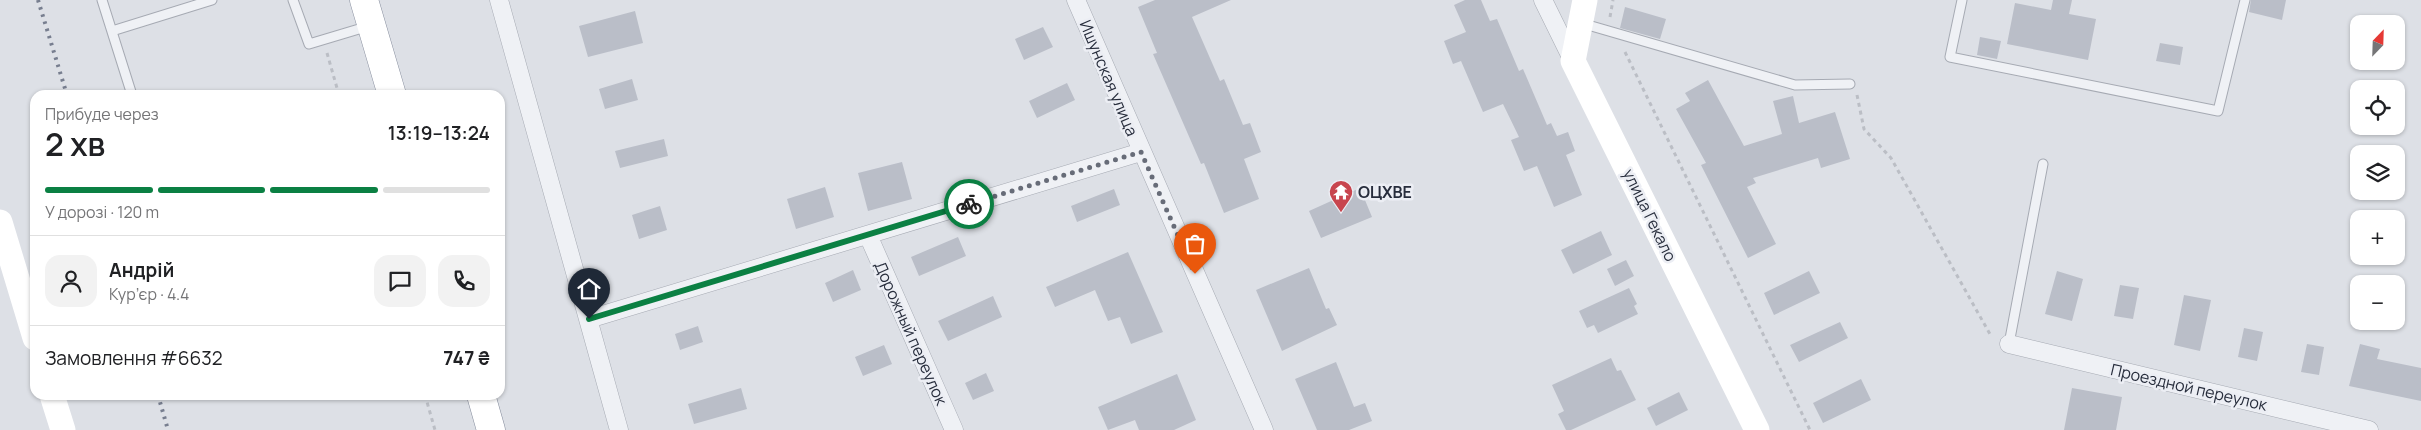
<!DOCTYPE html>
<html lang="uk">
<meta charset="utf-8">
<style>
body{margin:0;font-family:Manrope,sans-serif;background:#f2f2f2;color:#202124;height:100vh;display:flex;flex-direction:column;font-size:19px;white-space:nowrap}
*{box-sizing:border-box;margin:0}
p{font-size:16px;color:#757577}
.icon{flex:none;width:28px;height:28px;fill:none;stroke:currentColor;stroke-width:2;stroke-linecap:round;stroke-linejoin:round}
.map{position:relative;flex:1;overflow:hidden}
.drawer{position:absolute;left:30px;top:90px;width:475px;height:310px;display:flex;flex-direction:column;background:#fff;border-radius:15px;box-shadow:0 1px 4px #0004}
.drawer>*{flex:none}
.needle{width:32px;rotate:23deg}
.fabs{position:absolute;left:2350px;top:15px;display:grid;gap:10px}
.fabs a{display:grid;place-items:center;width:55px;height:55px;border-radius:10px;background:#fff;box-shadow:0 1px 4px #0004;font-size:25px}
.pin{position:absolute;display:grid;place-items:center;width:42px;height:42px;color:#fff;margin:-51px -21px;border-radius:50% 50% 50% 0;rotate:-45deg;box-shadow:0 0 5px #0007}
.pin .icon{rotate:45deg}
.courier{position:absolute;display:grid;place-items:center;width:50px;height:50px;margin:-25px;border:4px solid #0b8043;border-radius:50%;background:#fff;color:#222;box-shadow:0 1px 6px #0007}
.headline em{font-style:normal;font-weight:600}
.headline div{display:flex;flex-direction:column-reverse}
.headline{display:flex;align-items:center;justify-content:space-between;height:85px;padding:0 15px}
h1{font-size:32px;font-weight:600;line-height:38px}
.bar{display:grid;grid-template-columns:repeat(4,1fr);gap:8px 5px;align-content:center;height:60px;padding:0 15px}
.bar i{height:6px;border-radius:4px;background:#e0e0e0}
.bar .on{background:#0b8043}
.bar p{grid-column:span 4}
.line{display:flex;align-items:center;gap:12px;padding:0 15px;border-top:1px solid #e0e0e0}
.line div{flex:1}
.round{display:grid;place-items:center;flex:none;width:52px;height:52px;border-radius:15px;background:#f2f2f2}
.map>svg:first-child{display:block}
.building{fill:#babec8}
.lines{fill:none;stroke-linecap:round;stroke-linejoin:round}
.lane-casing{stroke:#a6aab3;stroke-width:11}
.street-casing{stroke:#a6aab3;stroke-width:19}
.highway-casing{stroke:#858c9c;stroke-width:29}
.path{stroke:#bbbec5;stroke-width:3;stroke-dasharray:4 4;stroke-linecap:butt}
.lane{stroke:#eff1f5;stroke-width:9}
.street{stroke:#eff1f5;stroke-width:18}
.secondary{stroke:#fff;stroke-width:25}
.highway{stroke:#fff;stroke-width:28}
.rail{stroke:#777e8f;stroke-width:4;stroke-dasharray:2.5 5;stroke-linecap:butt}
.done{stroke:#676c78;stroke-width:5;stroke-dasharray:0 9}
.route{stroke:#0b8043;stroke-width:6}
.labels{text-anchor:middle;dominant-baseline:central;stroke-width:5;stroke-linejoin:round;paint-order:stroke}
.street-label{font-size:16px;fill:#272d3c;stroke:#eceef4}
.poi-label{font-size:16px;font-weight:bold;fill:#272d3c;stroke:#eceef4;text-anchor:start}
</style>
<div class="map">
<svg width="2421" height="430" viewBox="0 0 2421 430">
<rect width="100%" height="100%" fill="#dde0e6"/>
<path class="building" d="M 1155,0 L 1231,0 L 1192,17 L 1220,81 L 1224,79 L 1243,125 L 1250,123 L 1261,152 L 1244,159 L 1259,199 L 1224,213 L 1204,163 L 1201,164 L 1153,54 L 1157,53 L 1138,7 Z
M 1465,0 L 1481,0 L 1490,21 L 1497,19 L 1519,71 L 1523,69 L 1547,125 L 1551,123 L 1557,136 L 1568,132 L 1575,151 L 1566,155 L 1582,195 L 1554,207 L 1537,166 L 1524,171 L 1511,140 L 1519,137 L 1503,104 L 1483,112 L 1461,61 L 1453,64 L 1444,41 L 1466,32 L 1454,5 Z
M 2053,0 L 2072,0 L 2069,14 L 2096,19 L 2088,60 L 2007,44 L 2015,3 L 2051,10 Z
M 2251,0 L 2286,0 L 2282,20 L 2249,12 Z
M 1625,7 L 1666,19 L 1660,39 L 1620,28 Z
M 635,11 L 643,43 L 588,57 L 579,26 Z
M 1043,27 L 1053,47 L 1024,60 L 1015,39 Z
M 1980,37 L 2001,41 L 1997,59 L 1977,55 Z
M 2160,43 L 2183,47 L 2180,65 L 2156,61 Z
M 632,79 L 638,100 L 605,109 L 599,89 Z
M 1708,80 L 1744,146 L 1782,134 L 1773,101 L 1793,96 L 1799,123 L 1835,112 L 1850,159 L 1821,168 L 1818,158 L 1753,178 L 1756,183 L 1747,187 L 1776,244 L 1748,258 L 1701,165 L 1706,163 L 1676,109 L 1690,101 L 1685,93 Z
M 1067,83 L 1075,100 L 1037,118 L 1029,101 Z
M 664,139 L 668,156 L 620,168 L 615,151 Z
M 902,162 L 912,199 L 868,211 L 858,173 Z
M 825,187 L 834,217 L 796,229 L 787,199 Z
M 1360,188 L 1372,217 L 1321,238 L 1309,211 Z
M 1114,189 L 1120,205 L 1077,222 L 1071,206 Z
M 660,206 L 667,230 L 639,239 L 632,215 Z
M 1601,231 L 1612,255 L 1573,274 L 1561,250 Z
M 958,237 L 966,256 L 919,276 L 911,257 Z
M 1128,252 L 1163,332 L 1131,344 L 1120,317 L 1108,321 L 1095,290 L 1055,307 L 1046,287 Z
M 1626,260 L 1634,276 L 1615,286 L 1607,269 Z
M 1309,268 L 1326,309 L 1329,308 L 1337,325 L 1282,351 L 1256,290 Z
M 853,270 L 861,290 L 833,302 L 825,283 Z
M 1809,271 L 1820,293 L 1774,315 L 1764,293 Z
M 2057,271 L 2083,279 L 2072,321 L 2045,314 Z
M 2120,285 L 2139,288 L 2133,319 L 2114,316 Z
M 1629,288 L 1637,304 L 1634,306 L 1638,314 L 1598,333 L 1594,325 L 1587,328 L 1579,311 Z
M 2184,295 L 2211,300 L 2200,351 L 2174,345 Z
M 993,296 L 1002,317 L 948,341 L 938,321 Z
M 1840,322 L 1848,338 L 1799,362 L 1790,345 Z
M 698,326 L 703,342 L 680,350 L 675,334 Z
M 2244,328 L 2263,332 L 2257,361 L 2238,357 Z
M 2307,344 L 2324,347 L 2319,375 L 2301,372 Z
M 2360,344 L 2380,349 L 2377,359 L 2421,368 L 2421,401 L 2349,386 Z
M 884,345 L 892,364 L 863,376 L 855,357 Z
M 1611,358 L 1617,371 L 1621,370 L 1636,400 L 1571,430 L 1566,430 L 1558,414 L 1564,411 L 1552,385 Z
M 1336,362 L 1354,407 L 1365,403 L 1372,421 L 1349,430 L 1317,430 L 1295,379 Z
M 986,373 L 994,391 L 973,400 L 965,383 Z
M 1177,374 L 1196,420 L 1174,430 L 1139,430 L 1135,420 L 1108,430 L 1098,407 Z
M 1861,379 L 1871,400 L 1823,423 L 1813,403 Z
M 741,388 L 747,409 L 694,424 L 688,404 Z
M 2072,388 L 2122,397 L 2116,430 L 2064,430 Z
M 1679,392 L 1688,410 L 1656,426 L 1647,408 Z"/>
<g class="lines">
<g class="lane-casing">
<path id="lane" d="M 102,0 L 132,95
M 293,0 L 309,44 L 369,26
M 1962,0 L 1950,57 L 2218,111 L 2245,0
M 1581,23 L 1795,85 L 1850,84
M 112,31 L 212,0
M 2009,344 L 2043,164"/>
</g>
<g class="street-casing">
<path id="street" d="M 499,0 L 619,430
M 1076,0 L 1264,430
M 1543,0 L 1573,61
M 868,235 L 954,430
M 589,319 L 1141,152
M 2009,344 L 2369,430"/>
</g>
<g class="highway-casing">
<path id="highway" d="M 364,0 L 392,95
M 481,395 L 491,430"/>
</g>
<path class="path" d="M 1610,17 L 1613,0
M 1625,52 L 1810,430
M 327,53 L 339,95
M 1857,95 L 1864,129 L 1891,158 L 1991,336
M 425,395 L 435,430"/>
<use href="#lane" class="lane"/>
<use href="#street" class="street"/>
<path class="secondary" d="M 1585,0 L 1573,61 L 1757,430
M 0,222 L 35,338
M 52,395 L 63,430"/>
<use href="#highway" class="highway"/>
<path class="rail" d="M 38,0 L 67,95
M 158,395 L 168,430"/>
</g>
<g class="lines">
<path class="done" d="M 969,204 L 1141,152 L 1195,274"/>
<path class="route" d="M 589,319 L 969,204"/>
</g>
<defs>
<g id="temple-pin" transform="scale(1.25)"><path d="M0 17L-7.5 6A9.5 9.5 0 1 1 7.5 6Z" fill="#c8454e" stroke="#eceef4"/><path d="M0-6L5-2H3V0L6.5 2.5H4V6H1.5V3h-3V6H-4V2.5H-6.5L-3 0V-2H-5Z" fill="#fff"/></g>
</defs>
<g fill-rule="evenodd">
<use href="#temple-pin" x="1341" y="192"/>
</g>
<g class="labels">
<g class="street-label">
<text transform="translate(1109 78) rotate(67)">Ишунская улица</text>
<text transform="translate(1650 215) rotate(64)">улица Гекало</text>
<text transform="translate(911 333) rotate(66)">Дорожный переулок</text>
<text transform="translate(2189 387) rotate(13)">Проездной переулок</text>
</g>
<g class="poi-label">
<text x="1358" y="192">ОЦХВЕ</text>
</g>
</g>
</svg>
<div class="fabs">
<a><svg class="needle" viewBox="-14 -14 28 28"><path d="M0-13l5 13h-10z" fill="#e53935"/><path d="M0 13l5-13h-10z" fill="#757577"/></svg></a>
<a><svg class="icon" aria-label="locate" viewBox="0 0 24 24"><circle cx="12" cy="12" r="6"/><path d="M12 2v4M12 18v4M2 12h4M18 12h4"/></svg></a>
<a><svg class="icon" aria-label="layers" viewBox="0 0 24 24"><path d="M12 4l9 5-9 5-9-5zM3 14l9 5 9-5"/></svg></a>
<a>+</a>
<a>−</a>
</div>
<div class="pin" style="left:1195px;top:274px;background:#ea580c"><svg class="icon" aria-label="bag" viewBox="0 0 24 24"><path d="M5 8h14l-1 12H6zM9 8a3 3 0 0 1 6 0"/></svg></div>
<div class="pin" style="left:589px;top:319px;background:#1f2937"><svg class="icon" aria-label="home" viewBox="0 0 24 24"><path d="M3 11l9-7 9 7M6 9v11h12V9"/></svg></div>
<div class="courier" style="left:969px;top:204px"><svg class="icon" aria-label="bike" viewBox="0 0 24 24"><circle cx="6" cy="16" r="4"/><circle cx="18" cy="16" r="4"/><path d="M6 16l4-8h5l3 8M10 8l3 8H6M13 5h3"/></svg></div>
<section class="drawer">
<div class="headline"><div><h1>2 хв</h1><p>Прибуде через</p></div><em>13:19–13:24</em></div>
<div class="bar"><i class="on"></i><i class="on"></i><i class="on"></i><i></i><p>У дорозі · 120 m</p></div>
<div class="line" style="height:90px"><a class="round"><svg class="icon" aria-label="person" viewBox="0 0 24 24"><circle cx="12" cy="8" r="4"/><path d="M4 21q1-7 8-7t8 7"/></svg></a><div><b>Андрій</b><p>Кур’єр · 4.4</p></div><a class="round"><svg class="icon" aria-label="chat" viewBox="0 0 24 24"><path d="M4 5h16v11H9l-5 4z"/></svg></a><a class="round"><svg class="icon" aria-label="phone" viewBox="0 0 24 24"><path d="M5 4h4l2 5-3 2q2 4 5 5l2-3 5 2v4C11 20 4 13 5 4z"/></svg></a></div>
<div class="line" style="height:65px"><div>Замовлення #6632</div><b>747 ₴</b></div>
</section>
</div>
